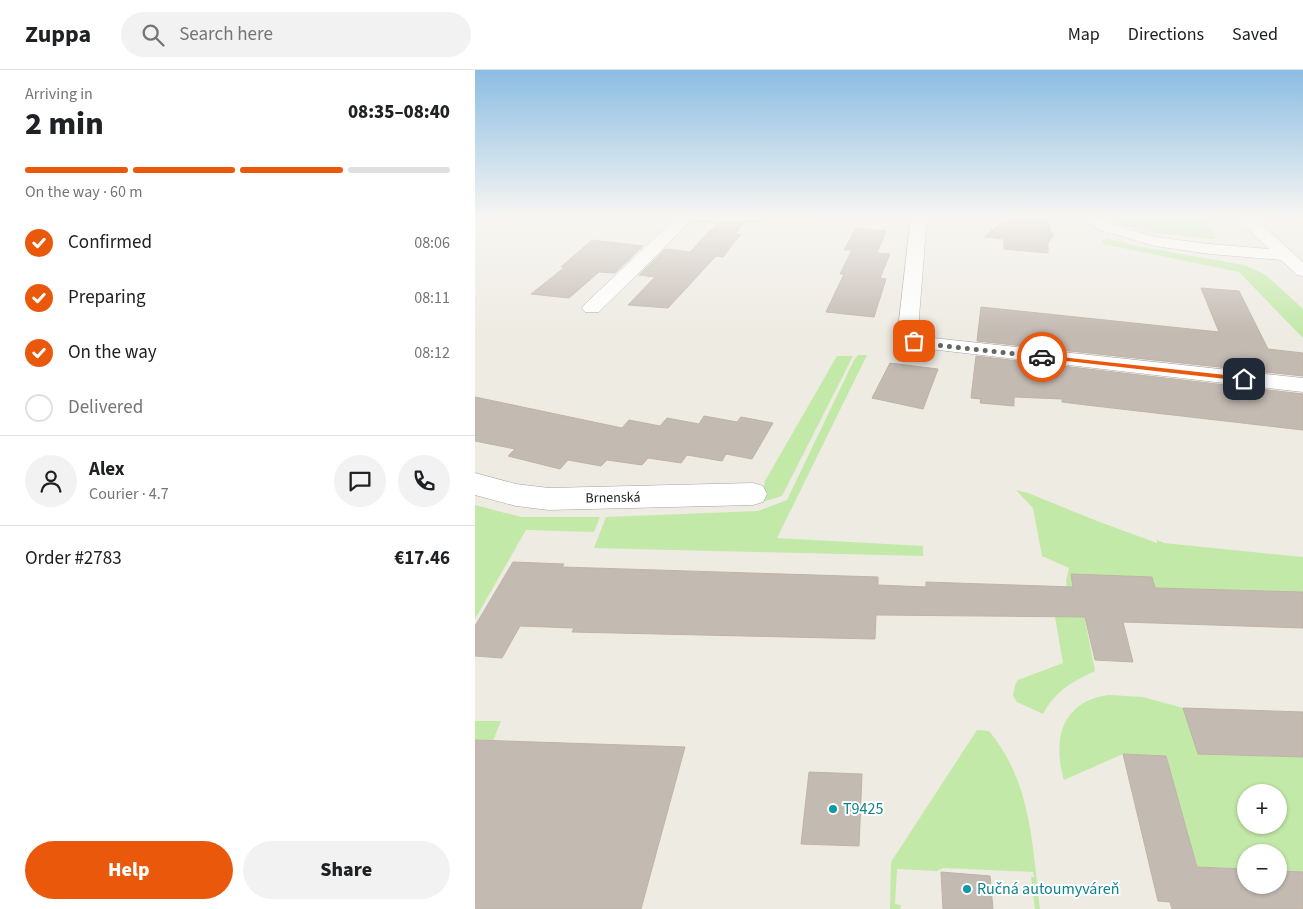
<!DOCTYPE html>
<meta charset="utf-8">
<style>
body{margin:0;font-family:"Source Sans 3",sans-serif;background:#f2f2f2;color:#202124;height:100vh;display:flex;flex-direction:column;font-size:19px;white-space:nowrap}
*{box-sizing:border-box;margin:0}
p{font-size:16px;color:#757577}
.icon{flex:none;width:28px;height:28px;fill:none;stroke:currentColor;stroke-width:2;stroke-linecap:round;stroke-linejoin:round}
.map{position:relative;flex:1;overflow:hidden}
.sheet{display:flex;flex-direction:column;background:#fff;width:475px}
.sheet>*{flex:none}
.controls{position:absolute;left:762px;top:714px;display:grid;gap:10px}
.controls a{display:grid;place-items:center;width:50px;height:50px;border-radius:50%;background:#fff;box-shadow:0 1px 4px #0004;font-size:25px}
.pin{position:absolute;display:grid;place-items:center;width:42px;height:42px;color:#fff;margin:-21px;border-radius:10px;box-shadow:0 2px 8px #0006}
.courier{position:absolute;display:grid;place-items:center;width:50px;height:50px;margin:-25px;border:4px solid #ea580c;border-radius:50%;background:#fff;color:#222;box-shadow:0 1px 6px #0007}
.headline em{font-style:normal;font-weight:800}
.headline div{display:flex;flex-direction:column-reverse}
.headline{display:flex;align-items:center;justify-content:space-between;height:85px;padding:0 25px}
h1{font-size:32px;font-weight:800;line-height:38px}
.bar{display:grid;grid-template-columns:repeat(4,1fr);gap:8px 5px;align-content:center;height:60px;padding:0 25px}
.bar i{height:6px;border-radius:4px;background:#e0e0e0}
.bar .current{background:#ea580c}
.bar p{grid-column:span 4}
.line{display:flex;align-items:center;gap:12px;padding:0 25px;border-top:1px solid #e0e0e0}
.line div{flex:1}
.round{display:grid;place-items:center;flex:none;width:52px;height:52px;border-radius:26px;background:#f2f2f2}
ol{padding:0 25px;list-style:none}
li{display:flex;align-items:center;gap:15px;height:55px}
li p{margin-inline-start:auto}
li .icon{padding:5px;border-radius:50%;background:#ea580c;color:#fff;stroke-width:4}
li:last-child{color:#757577}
li i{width:28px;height:28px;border:2px solid #e0e0e0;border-radius:50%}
.cta{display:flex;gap:10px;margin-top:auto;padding:10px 25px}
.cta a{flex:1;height:58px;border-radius:30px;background:#ea580c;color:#fff;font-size:20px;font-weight:800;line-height:58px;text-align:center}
.cta a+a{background:#f2f2f2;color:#202124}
header{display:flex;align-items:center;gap:30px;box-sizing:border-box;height:70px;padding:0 25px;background:#fff;border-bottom:1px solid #e0e0e0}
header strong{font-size:24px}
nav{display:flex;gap:28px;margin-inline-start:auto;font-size:18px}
.search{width:350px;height:45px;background:#f2f2f2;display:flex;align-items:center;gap:12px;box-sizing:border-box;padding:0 18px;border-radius:28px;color:#757577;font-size:19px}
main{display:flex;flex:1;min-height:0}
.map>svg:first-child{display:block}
.grass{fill:#c2e9a8;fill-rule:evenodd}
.building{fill:#c3bab2;stroke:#c0b3a5}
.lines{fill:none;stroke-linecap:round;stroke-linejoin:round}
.minor-casing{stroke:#a4a4a4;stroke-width:1}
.minor{fill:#fff;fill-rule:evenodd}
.route{fill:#ea580c}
.done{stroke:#666562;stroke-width:5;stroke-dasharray:0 9}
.culture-dot{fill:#0f9aa8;stroke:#fff;stroke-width:2}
.labels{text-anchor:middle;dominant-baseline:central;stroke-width:4;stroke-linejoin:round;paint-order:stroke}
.street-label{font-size:14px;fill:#1d1d1d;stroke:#fff}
.near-culture-label{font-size:16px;fill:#0d838f;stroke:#fff;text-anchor:start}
</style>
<header>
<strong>Zuppa</strong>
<div class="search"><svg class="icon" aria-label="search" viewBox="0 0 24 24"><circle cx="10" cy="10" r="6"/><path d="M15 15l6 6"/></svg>Search here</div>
<nav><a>Map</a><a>Directions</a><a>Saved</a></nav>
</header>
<main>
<section class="sheet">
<div class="headline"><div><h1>2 min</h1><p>Arriving in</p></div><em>08:35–08:40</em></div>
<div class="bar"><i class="current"></i><i class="current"></i><i class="current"></i><i></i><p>On the way · 60 m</p></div>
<ol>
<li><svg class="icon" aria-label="check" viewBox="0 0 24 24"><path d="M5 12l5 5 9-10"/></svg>Confirmed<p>08:06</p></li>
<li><svg class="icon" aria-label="check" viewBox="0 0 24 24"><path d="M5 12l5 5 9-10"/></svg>Preparing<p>08:11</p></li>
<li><svg class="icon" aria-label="check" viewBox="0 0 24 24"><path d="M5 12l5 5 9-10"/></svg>On the way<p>08:12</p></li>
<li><i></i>Delivered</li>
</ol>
<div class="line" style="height:90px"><a class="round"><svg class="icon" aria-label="person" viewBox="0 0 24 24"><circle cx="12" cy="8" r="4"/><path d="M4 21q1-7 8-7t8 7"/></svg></a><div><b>Alex</b><p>Courier · 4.7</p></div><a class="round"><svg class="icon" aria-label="chat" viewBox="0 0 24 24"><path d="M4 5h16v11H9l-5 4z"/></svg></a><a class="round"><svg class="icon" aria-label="phone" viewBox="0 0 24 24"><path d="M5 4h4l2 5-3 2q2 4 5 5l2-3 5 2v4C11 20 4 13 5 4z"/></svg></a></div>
<div class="line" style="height:65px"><div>Order #2783</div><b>€17.46</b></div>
<div class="cta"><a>Help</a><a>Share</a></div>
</section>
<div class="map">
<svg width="828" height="839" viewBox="0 0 828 839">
<rect width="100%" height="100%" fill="#eeebe3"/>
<path class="grass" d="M 341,146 L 390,146 L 281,153 L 213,153 L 221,151 L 269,150 Z
M 632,146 L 726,146 L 743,168 L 735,169 C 701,164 660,165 632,146 Z
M 631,168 L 661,176 L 769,195 L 791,205 L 828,239 L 828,268 L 764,202 L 628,174 L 627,170 Z
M 383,285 L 392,285 L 302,468 L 448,476 L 448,486 L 119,478 L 131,447 L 283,441 L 312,430 L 379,290 Z
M 362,286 L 378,286 L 307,426 L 285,433 L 290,411 Z
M 541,420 L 553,423 L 622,451 L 682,473 L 682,470 L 689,473 L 828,487 L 828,522 L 680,518 L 677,507 L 644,506 L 603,514 L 620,601 C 597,612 581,620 568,644 L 542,632 L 538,626 L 540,615 L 543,610 L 588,593 L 580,547 L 596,539 L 591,511 L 594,498 L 567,486 L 558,438 Z
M 0,435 L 46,447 L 125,447 L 119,462 L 51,460 L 0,549 Z
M 634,625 L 668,627 L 708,638 L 828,687 L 828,802 L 804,801 L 804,782 L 771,782 L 771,799 L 733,797 L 725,806 L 691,686 L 648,684 L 589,710 C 577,669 587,631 634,625 ZM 771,722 L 804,722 L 804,755 L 771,755 Z
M 0,651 L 26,651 L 18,671 L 0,670 Z
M 502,660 L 514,661 C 557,713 557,775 565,839 L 560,839 L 556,807 L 559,807 L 558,802 L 468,798 L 462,801 L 422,799 L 420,834 L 426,835 L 425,839 L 415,839 L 416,792 Z"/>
<path class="building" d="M 535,146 L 572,146 L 575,160 L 579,165 L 573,173 L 573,183 L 529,179 L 529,169 L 509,167 Z
M 242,153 L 268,153 L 260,164 L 266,164 L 248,187 L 241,186 L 193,238 L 153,235 L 180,207 L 164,205 L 190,179 L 215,182 Z
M 381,158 L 411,161 L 402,183 L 415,184 L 405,208 L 411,209 L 399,247 L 351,242 L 369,204 L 365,204 L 377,180 L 369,180 Z
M 117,170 L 168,176 L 140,203 L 124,202 L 94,228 L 56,224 L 90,197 L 86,197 Z
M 726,218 L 764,221 L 793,279 L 828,283 L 828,306 L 502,271 L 506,237 L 744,262 Z
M 501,286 L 828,324 L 828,360 L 611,335 L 587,332 L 587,329 L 539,327 L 539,336 L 505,333 L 506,329 L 496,328 Z
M 415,293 L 463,299 L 448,339 L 397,328 Z
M 0,327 L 147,358 L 154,350 L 185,356 L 192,348 L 224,354 L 229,346 L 262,352 L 266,347 L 298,353 L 277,389 L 251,384 L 247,391 L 212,385 L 206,393 L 173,388 L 167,395 L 132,390 L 126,396 L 93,390 L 85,399 L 33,386 L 40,379 L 0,371 Z
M 38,492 L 89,494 L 87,497 L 403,507 L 403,515 L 451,517 L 451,512 L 598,517 L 596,504 L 677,507 L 680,518 L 828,522 L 828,558 L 648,552 L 658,592 L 620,590 L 610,547 L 401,545 L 400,569 L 97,562 L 99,558 L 45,556 L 27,588 L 0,586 L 0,556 Z
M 708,638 L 828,642 L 828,687 L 723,684 Z
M 0,670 L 210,677 L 166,839 L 0,839 Z
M 648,684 L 691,686 L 722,797 L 771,799 L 771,815 L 804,815 L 804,801 L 828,802 L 828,839 L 697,839 L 695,832 L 683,831 Z
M 334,702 L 387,704 L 384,776 L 326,774 Z
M 466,802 L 515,806 L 518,839 L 468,839 Z"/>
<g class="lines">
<g class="minor-casing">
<path id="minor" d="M 199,146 L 289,146 L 281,151 L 216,151 L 124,242 L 110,242 L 107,238 L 110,234 L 200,149 Z
M 436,146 L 452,146 L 443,260 L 449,267 L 828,308 L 828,322 L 437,277 L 429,272 L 423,260 Z
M 602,146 L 621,146 L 636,154 L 680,167 L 735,174 L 794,179 L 760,146 L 777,146 L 828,192 L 828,206 L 822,205 L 806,190 L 735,184 L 680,176 L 625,160 Z
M 0,403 L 41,414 L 74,418 L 278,413 L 288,416 L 292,424 L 288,432 L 278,435 L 74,440 L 41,436 L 0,425 Z"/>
</g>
<use href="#minor" class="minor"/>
</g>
<linearGradient id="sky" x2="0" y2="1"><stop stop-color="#8cbde3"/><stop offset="0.56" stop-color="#f7f6f2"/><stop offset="1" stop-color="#f7f6f2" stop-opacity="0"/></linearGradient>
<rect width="828" height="263" fill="url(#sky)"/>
<path class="route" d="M 567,285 L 769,307 L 773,309 L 769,311 L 565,288 Z"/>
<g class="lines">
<path class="done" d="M 439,271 L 444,273 L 567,287"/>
</g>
<g class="culture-dot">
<circle cx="358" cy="739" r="5"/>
<circle cx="492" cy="819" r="5"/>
</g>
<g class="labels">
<g class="street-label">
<text transform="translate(138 428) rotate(-1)">Brnenská</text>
</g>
<g class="near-culture-label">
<text x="368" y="739">T9425</text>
<text x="502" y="819">Ručná autoumyváreň</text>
</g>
</g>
</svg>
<div class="controls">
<a>+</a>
<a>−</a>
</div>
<div class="pin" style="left:439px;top:271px;background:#ea580c"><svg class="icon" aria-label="bag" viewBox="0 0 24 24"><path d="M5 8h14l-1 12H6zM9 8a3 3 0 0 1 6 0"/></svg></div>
<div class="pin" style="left:769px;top:309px;background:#1f2937"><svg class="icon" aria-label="home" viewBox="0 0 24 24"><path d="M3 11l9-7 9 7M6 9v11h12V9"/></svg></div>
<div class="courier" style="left:567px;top:287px"><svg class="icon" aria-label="car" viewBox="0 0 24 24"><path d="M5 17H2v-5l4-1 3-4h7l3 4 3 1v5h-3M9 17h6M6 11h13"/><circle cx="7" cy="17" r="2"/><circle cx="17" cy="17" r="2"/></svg></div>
</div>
</main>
